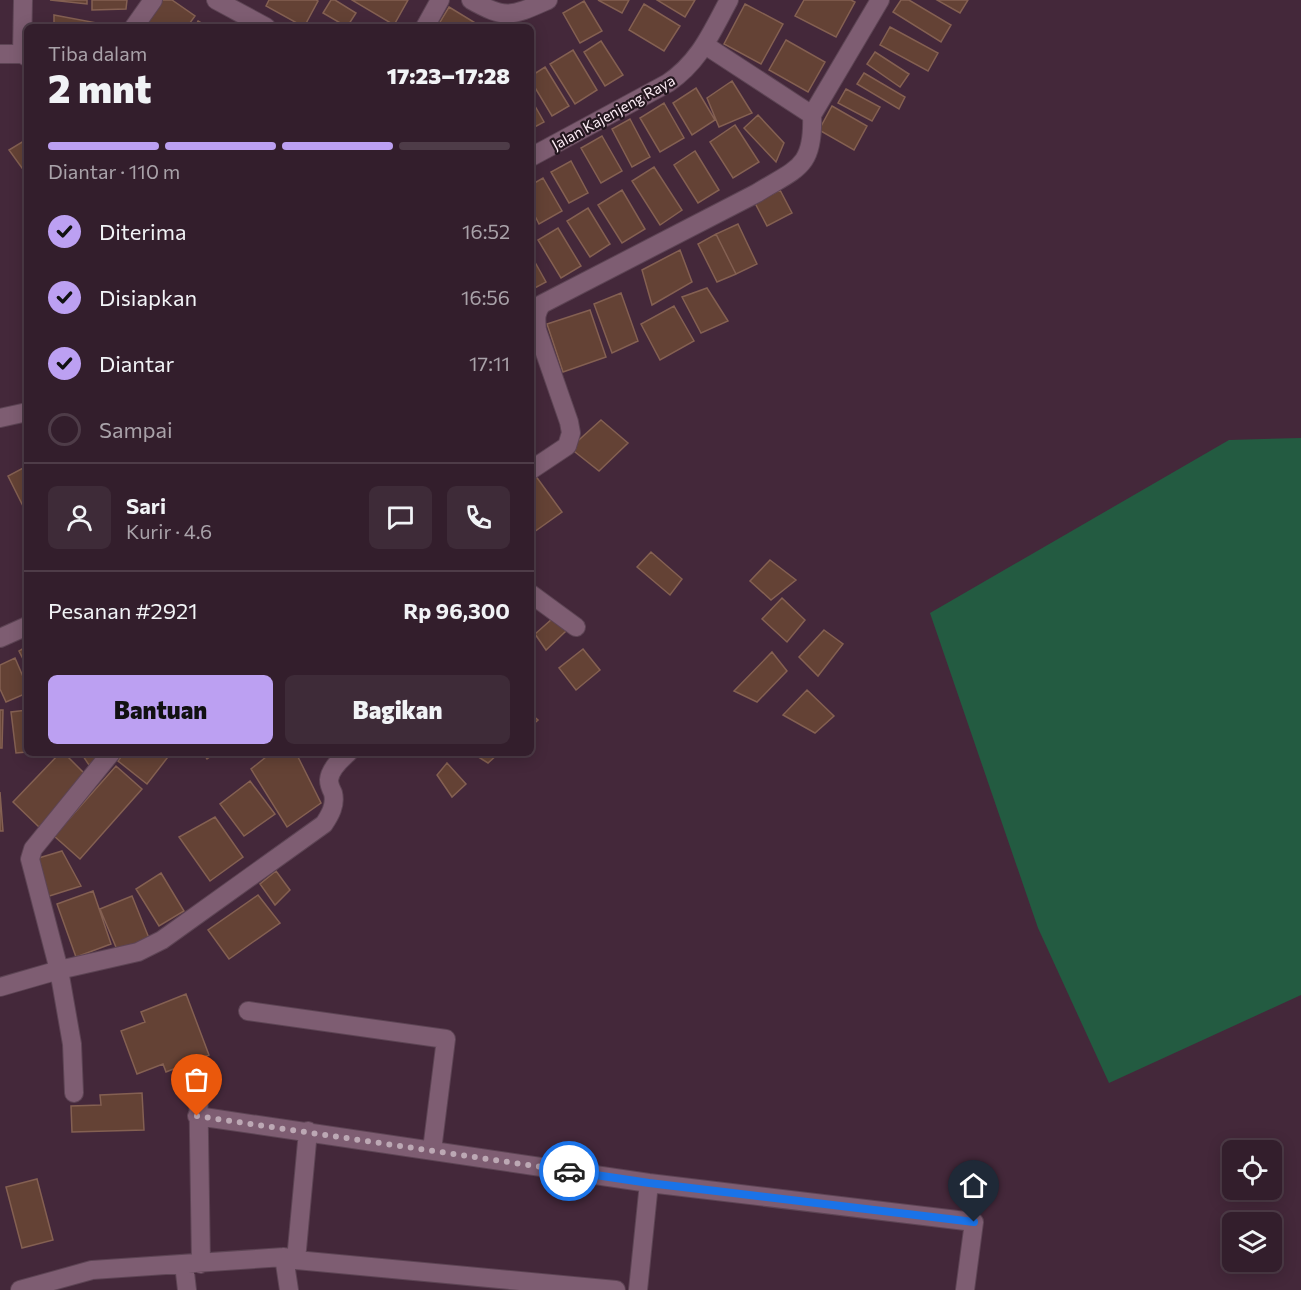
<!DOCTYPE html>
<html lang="id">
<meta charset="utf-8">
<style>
body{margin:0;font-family:Commissioner,sans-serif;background:#3e2b38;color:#f1f3f6;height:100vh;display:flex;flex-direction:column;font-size:22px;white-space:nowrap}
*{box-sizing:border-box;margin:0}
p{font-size:20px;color:#a9a2a9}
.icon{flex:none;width:33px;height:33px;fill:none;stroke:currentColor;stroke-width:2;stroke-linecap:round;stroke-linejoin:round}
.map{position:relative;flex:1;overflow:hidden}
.drawer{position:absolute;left:24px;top:24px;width:510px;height:732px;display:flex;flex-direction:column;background:#331e2c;border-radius:9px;box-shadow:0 3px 15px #0003,0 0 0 2px #4e3c48}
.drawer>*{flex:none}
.fabs{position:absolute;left:1222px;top:1140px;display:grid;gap:12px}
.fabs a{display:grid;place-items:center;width:60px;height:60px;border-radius:9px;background:#331e2c;box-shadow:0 3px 15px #0003,0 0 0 2px #4e3c48;font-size:30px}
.pin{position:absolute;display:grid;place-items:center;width:51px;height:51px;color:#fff;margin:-62px -26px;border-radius:50% 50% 50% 0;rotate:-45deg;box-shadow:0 0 6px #0007}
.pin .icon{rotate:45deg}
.courier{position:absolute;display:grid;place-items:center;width:60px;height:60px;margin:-30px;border:4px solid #1a73e8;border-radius:50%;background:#fff;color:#222;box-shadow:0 2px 8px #0007}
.overview em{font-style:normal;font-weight:800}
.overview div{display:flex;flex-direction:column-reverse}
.overview{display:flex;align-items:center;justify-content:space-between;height:102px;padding:0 24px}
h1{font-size:39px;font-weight:800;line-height:45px}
.bar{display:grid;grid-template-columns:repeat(4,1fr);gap:9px 6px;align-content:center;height:72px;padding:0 24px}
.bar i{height:8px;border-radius:4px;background:#4e3c48}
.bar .active{background:#bca0f2}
.bar p{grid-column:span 4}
.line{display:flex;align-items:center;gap:15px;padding:0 24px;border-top:2px solid #4e3c48}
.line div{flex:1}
.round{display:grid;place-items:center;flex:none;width:63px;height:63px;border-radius:9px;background:#3e2b38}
ol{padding:0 24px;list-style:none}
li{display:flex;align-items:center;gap:18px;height:66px}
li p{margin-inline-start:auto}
li .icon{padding:6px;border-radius:50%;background:#bca0f2;color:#111;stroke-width:4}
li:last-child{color:#a9a2a9}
li i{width:33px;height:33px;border:3px solid #4e3c48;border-radius:50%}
.action{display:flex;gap:12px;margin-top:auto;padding:12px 24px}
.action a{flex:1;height:69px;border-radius:9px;background:#bca0f2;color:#111;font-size:24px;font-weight:800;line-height:69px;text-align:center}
.action a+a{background:#3e2b38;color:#f1f3f6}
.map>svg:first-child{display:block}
.water{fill:#235b41}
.building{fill:#644235;stroke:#846052;stroke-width:1.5}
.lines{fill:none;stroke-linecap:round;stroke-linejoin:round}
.minor-casing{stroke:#5d4454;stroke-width:20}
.minor{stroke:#7e5d72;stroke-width:18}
.done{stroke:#bca8b4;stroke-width:6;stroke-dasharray:0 10.8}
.route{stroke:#1a73e8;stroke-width:8}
.labels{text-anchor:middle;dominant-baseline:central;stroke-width:4.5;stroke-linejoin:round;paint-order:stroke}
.street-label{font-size:15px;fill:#fdedf6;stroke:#23161e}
</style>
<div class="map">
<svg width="1301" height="1290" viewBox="0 0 1301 1290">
<rect width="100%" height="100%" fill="#44283a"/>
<path class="water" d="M 1301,438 L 1301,995 L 1109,1083 L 1038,928 L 930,613 L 1229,440 Z"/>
<path class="building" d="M 50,0 L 87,0 L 87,4 Z
M 92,0 L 127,0 L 126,9 L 92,10 Z
M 160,0 L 172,0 L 195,16 L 187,27 L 141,27 Z
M 269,0 L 316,0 L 318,1 L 304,27 L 266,6 Z
M 331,0 L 335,0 L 356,13 L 347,27 L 323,13 Z
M 352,0 L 408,0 L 394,25 Z
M 598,0 L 629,0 L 622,13 Z
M 657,0 L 695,0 L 685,17 Z
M 804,0 L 851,0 L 855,2 L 836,37 L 795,16 Z
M 901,0 L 909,0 L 951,25 L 941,42 L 893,12 Z
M 937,0 L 968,0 L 960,13 Z
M 584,1 L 602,31 L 580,43 L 563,13 Z
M 644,4 L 680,26 L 664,51 L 629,30 Z
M 745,4 L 783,24 L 761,64 L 724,44 Z
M 449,7 L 477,24 L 475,27 L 437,27 Z
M 54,15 L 97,23 L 96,27 L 54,27 Z
M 198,21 L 208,27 L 195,27 Z
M 890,27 L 938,53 L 928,71 L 880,45 Z
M 786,40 L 825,62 L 808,92 L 769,70 Z
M 601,41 L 623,75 L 605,86 L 584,52 Z
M 573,50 L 597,90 L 575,104 L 550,64 Z
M 875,52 L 909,74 L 900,87 L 867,64 Z
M 545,67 L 569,106 L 552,116 L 531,81 L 531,76 Z
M 864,73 L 905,97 L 899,109 L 857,84 Z
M 732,81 L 752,113 L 719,127 L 707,98 Z
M 696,88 L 715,120 L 692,135 L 673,103 Z
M 846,89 L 880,107 L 872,121 L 838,103 Z
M 531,99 L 544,122 L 531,129 Z
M 664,103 L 684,138 L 660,152 L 640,118 Z
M 832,106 L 867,126 L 854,150 L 819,130 Z
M 758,115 L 784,143 L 776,162 L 744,128 Z
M 630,119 L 650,157 L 632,167 L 612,129 Z
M 735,125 L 759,162 L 733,178 L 710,142 Z
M 602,136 L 622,171 L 601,183 L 581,148 Z
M 27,139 L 27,175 L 9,150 Z
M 695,151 L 719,190 L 698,203 L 674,165 Z
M 571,161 L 588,193 L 569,203 L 551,172 Z
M 654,167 L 682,210 L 660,225 L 632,181 Z
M 543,178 L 562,211 L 539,224 L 531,208 L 531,185 Z
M 622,190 L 645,229 L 622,243 L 598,205 Z
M 780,190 L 792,213 L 767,226 L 755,203 Z
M 588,208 L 610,244 L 590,257 L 567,221 Z
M 738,224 L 757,264 L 736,274 L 716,234 Z
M 558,228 L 581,266 L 561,278 L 538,240 Z
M 716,234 L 736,274 L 717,282 L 698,244 Z
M 680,250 L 692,282 L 652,305 L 642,270 Z
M 531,255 L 546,282 L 531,290 Z
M 707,288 L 728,321 L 701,333 L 682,297 Z
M 621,293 L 638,341 L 612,353 L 594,304 Z
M 674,306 L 694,341 L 660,360 L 641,324 Z
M 590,310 L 606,357 L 563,372 L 547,324 Z
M 601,420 L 628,443 L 599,471 L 570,448 Z
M 27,466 L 27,504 L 23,506 L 8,476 Z
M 535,475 L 562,512 L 534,532 L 531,528 L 531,477 Z
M 651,552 L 682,579 L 670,595 L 637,567 Z
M 770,560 L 796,580 L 771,600 L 750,581 Z
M 782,598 L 805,620 L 787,642 L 762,619 Z
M 552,619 L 566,631 L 546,650 L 535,634 Z
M 824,630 L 843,644 L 818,676 L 799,657 Z
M 27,646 L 27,667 L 19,651 Z
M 583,649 L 600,670 L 576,690 L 559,668 Z
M 772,652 L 787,671 L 757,702 L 734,691 Z
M 15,658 L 27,686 L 27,693 L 6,702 L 0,689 L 0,665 Z
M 807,690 L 834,716 L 815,733 L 783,715 Z
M 0,710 L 3,710 L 2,748 L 0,748 Z
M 27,710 L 27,752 L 16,753 L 11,712 Z
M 531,714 L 538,720 L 531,726 Z
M 60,753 L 64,753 L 87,776 L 39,827 L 13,802 Z
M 81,753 L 104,753 L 89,765 Z
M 124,753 L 171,753 L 147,784 L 118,761 Z
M 203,753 L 215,753 L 207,759 Z
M 271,753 L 296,753 L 321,803 L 287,827 L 251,769 Z
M 472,753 L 499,753 L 488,763 Z
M 447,763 L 466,784 L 452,797 L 437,775 Z
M 116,766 L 142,789 L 80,859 L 54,836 Z
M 250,781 L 275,814 L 244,836 L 220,804 Z
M 0,792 L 3,831 L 0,831 Z
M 215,817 L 243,857 L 210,881 L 179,837 Z
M 62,851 L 81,886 L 43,898 L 32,860 Z
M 276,871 L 290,890 L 275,905 L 260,884 Z
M 161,873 L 184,911 L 159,926 L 136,889 Z
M 93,891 L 111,944 L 76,957 L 57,904 Z
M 258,895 L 280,923 L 229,959 L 208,930 Z
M 132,896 L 149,938 L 118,952 L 100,909 Z
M 186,994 L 209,1055 L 166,1072 L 163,1064 L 137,1074 L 121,1031 L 145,1022 L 141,1012 Z
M 142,1093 L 144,1130 L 72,1132 L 71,1106 L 101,1105 L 100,1095 Z
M 37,1179 L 53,1240 L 22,1248 L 6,1187 Z"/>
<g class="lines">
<g class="minor-casing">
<path id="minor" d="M 216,0 L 266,27
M 471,0 C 506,20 512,16 548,0
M 134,27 L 153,0
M 425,27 L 440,0
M 705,45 L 812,115 L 880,0
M 0,54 L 22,54 L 27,57
M 22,54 L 23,0
M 531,157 L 668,83 C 700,61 711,33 729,0
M 0,418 L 27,412
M 531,470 L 567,446 L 571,433 L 569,422 L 537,330 C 536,319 535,313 542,304 L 757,193 C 797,168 814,168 812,115
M 531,594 L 576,627
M 0,638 L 27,626
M 0,987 L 59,970 L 138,952 L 162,940 L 324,824 C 330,815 336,805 333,793 C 331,789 329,785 329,780 C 330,769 340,760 348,753
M 248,1011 L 446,1039 L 432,1150
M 198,1072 L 201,1264
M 74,1093 L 72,1044 L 59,970 L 30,859 L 33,849 L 111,753
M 197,1116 L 649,1183 L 974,1222 L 965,1290
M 284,1257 L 289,1290
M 296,1260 L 308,1131
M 184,1264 L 187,1290
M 20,1290 L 92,1270 L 284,1257 L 296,1260 L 616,1290
M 638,1290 L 649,1183"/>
</g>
<use href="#minor" class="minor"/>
</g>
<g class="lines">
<path class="done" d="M 197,1116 L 569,1171"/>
<path class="route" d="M 569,1171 L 649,1183 L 974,1222"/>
</g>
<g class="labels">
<g class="street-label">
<text transform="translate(613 112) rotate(-29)">Jalan Kajenjeng Raya</text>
</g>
</g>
</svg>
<div class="fabs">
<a><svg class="icon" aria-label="locate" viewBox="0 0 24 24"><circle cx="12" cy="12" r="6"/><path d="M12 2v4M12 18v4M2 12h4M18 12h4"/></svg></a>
<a><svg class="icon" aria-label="layers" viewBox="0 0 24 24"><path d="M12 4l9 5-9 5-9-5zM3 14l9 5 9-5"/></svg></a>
</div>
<div class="pin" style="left:197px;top:1116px;background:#ea580c"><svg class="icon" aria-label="bag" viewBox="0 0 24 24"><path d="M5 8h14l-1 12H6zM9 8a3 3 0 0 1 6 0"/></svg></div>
<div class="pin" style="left:974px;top:1222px;background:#1f2937"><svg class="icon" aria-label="home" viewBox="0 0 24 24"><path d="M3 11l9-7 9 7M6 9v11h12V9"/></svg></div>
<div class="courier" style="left:569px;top:1171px"><svg class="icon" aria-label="car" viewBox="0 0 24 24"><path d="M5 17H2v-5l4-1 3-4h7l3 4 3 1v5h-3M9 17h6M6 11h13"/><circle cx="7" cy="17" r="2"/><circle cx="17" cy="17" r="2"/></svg></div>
<section class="drawer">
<div class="overview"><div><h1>2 mnt</h1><p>Tiba dalam</p></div><em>17:23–17:28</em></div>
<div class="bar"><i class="active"></i><i class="active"></i><i class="active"></i><i></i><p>Diantar · 110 m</p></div>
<ol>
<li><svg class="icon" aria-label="check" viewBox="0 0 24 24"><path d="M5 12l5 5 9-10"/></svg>Diterima<p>16:52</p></li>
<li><svg class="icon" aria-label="check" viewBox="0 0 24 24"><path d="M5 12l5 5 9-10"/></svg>Disiapkan<p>16:56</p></li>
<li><svg class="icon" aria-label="check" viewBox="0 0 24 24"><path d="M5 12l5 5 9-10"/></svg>Diantar<p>17:11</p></li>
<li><i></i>Sampai</li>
</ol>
<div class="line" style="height:108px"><a class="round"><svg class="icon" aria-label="person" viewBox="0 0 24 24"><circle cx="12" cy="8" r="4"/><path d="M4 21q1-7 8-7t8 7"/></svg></a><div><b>Sari</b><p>Kurir · 4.6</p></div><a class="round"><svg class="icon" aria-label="chat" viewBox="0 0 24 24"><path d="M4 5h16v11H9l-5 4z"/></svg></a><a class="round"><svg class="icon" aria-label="phone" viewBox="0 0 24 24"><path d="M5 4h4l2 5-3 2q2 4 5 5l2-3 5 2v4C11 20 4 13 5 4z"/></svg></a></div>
<div class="line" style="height:78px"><div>Pesanan #2921</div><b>Rp 96,300</b></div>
<div class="action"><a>Bantuan</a><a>Bagikan</a></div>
</section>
</div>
